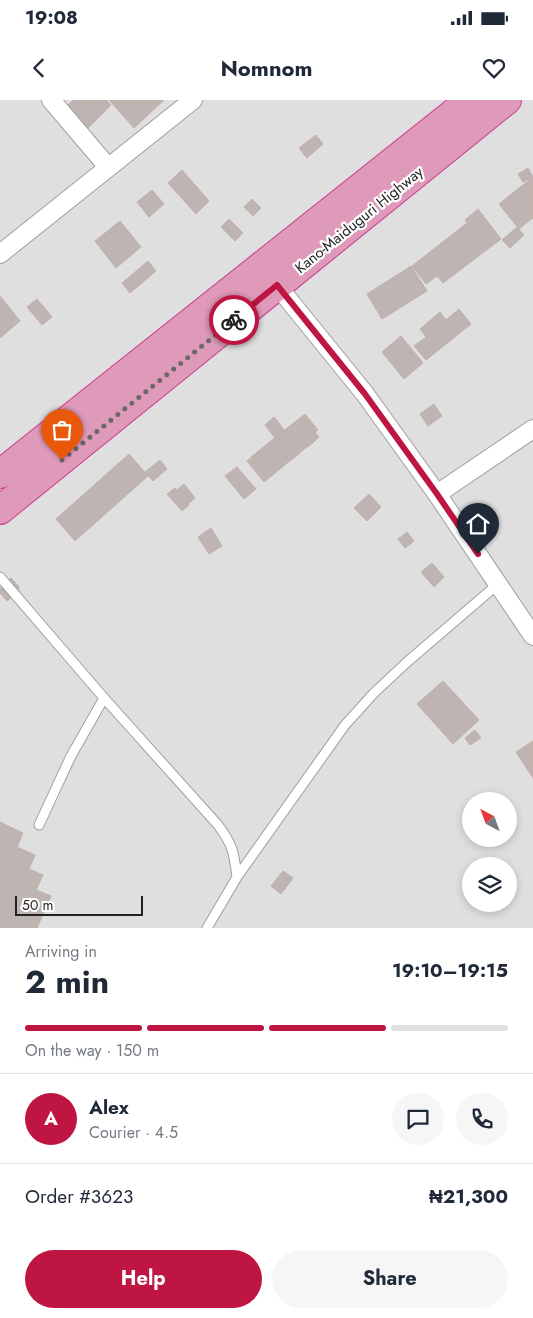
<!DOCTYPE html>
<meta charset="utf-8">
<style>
body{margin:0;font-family:Jost,sans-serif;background:#f6f6f7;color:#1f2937;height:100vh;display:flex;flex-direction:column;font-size:19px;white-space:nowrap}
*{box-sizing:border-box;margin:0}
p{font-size:16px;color:#747a83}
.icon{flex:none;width:28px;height:28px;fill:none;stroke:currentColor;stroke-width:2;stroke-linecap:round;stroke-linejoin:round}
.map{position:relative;height:828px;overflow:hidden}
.drawer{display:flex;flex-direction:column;background:#fff;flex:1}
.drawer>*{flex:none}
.needle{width:32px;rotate:319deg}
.tools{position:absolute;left:462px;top:692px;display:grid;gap:10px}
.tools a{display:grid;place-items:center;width:55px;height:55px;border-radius:50%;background:#fff;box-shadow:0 2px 8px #0003;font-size:25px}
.scale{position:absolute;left:15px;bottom:12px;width:128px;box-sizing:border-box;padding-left:5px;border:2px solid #222;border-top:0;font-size:14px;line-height:18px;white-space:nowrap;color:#222;-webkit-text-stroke:4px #fff;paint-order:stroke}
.pin{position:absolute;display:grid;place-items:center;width:42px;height:42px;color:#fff;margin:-51px -21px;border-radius:50% 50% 50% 0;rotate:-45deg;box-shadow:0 0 5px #0007}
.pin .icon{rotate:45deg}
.courier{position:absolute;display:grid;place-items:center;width:50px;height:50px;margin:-25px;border:4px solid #be1542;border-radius:50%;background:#fff;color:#222;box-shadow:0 1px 6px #0007}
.summary em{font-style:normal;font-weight:700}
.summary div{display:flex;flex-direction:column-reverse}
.summary{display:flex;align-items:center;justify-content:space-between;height:85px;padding:0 25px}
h1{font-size:32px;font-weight:700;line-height:38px}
.bar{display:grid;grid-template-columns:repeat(4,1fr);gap:8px 5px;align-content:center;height:60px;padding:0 25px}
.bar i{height:6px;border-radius:4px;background:#e0e1e3}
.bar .selected{background:#be1542}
.bar p{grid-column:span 4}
.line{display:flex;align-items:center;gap:12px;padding:0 25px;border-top:1px solid #e0e1e3}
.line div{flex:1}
.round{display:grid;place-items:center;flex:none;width:52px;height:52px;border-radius:26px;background:#f6f6f7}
.primary-button{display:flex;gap:10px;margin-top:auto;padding:10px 25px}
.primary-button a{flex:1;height:58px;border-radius:30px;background:#be1542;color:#fff;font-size:20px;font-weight:700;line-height:58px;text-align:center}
.primary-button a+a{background:#f6f6f7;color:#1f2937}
.status{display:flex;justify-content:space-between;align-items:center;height:35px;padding:0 25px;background:#fff;direction:ltr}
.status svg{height:14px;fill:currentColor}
header{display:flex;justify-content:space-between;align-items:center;height:65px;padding:0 25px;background:#fff;font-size:22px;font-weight:700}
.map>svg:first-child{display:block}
.residential{fill:#dfdfdf;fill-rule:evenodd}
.building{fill:#beb4b2;stroke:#c1b0ad}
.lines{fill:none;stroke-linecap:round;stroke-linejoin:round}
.lane-casing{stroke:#9f9f9f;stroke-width:11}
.street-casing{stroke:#9f9f9f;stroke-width:20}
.highway-casing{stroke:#ca3b92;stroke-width:30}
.lane{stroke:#fff;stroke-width:9}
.street{stroke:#fff;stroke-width:18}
.highway{stroke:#df9ab9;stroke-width:28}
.done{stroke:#6a6968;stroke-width:5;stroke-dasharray:0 9}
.route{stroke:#be1542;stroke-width:6}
.labels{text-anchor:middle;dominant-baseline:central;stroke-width:4.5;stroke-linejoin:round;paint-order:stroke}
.street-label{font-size:15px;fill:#222;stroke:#fff}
</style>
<div class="status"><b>19:08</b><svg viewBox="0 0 49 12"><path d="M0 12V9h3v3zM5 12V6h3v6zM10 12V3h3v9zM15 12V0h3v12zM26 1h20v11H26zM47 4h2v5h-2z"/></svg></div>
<header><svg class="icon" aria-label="back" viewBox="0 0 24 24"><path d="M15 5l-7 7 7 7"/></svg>Nomnom<svg class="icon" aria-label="heart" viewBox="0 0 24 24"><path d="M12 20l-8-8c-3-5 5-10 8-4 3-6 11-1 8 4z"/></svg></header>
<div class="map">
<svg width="533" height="828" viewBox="0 0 533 828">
<rect width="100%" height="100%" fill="#f1ece9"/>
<path class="residential" d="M 0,0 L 533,0 L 533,828 L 0,828 ZM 471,701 L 509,701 L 509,739 L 471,739 ZM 471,766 L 509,766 L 509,804 L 471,804 Z"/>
<path class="building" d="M 73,0 L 106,0 L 111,5 L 87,29 L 66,7 Z
M 109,0 L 164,0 L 134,28 Z
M 316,35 L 323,44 L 307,58 L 299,48 Z
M 528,68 L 533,77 L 523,82 L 518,74 Z
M 182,70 L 209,101 L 196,114 L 168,83 Z
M 533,77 L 533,118 L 519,129 L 499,104 Z
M 152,90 L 164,104 L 149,117 L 137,102 Z
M 252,99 L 261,108 L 253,116 L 244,107 Z
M 478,109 L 501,139 L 443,183 L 437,176 L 426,184 L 412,166 L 467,123 L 465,120 Z
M 229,119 L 243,133 L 235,141 L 221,127 Z
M 120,121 L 141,147 L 116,168 L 95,141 Z
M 517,127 L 524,135 L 510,148 L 502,140 Z
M 148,161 L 156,171 L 130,193 L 122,183 Z
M 411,166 L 427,191 L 382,219 L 367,194 Z
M 0,196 L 20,221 L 0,238 Z
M 37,199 L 52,217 L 42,225 L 27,207 Z
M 459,209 L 471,224 L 426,260 L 414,246 L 426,237 L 420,229 L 440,212 L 446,220 Z
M 401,236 L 423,263 L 404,279 L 382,252 Z
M 434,304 L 442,316 L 428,326 L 420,314 Z
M 305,314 L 318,330 L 312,335 L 316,340 L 308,347 L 303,341 L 295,348 L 300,353 L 290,361 L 286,356 L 278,362 L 282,367 L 271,376 L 267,370 L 264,373 L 251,357 Z
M 274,317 L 285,331 L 303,317 L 319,337 L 264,382 L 247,361 L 275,338 L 265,325 Z
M 129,354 L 148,376 L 75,441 L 56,419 Z
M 160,360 L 167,369 L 153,381 L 145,372 Z
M 237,367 L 256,389 L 244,399 L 225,376 Z
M 184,384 L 195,398 L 188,404 L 177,390 Z
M 175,388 L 189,405 L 182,411 L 167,394 Z
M 369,394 L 381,407 L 367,421 L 354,408 Z
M 211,428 L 222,446 L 209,454 L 198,437 Z
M 407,432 L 414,441 L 405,448 L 398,439 Z
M 432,463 L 444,477 L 434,487 L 421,472 Z
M 11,478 L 19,487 L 8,496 L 1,487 Z
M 11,480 L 20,491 L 7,501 L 0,493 L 0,489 Z
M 443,581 L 479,620 L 453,644 L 417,604 Z
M 475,630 L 481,638 L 470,645 L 465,638 Z
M 533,641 L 533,678 L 516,652 Z
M 0,722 L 23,733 L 17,747 L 35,755 L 29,769 L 43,775 L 36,790 L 51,796 L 37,828 L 0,828 Z
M 283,771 L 293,778 L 281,794 L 271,786 Z"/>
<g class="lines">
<g class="lane-casing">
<path id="lane" d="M 0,477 L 104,598 L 218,725 C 233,745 234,753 237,777
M 39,725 L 71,656 L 104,598
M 207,828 L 237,777 L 345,625 L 374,593 L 406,563 L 498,484"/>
</g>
<g class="street-casing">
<path id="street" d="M 51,0 L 108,67
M 0,154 L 193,0
M 271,178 L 365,294 L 437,394 L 533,536
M 437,394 L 533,329"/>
</g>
<g class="highway-casing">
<path id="highway" d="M 0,374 L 470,0
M 0,410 L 507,0"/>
</g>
<use href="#lane" class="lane"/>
<use href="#street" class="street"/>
<use href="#highway" class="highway"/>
</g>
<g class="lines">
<path class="done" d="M 62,360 L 234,220"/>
<path class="route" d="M 234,220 L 277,185 L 365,294 L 437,394 L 478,454"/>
</g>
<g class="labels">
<g class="street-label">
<text transform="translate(359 120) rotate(-39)">Kano-Maiduguri Highway</text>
</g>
</g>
</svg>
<div class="tools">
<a><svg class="needle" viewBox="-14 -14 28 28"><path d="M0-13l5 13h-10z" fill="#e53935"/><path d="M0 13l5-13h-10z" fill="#747a83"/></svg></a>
<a><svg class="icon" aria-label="layers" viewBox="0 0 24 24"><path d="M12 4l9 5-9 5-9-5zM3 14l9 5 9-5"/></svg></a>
</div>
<div class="scale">50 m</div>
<div class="pin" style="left:62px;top:360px;background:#ea580c"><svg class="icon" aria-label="bag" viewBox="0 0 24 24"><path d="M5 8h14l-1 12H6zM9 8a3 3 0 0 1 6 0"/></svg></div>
<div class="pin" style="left:478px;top:454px;background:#1f2937"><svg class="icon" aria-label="home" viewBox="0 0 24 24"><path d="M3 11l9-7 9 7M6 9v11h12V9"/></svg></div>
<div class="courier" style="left:234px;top:220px"><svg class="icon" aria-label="bike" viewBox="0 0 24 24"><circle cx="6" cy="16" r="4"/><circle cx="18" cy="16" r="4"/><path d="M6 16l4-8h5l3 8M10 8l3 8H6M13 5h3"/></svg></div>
</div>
<section class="drawer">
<div class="summary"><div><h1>2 min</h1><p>Arriving in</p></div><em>19:10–19:15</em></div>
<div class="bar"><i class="selected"></i><i class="selected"></i><i class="selected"></i><i></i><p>On the way · 150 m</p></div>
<div class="line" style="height:90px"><b class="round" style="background:#be1542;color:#fff">A</b><div><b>Alex</b><p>Courier · 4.5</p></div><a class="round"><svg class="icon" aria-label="chat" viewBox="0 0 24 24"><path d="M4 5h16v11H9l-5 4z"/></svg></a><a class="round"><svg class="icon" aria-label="phone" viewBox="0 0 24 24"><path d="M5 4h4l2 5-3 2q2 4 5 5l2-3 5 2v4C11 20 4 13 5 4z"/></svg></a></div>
<div class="line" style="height:65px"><div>Order #3623</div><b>₦21,300</b></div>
<div class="primary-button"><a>Help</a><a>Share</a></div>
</section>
